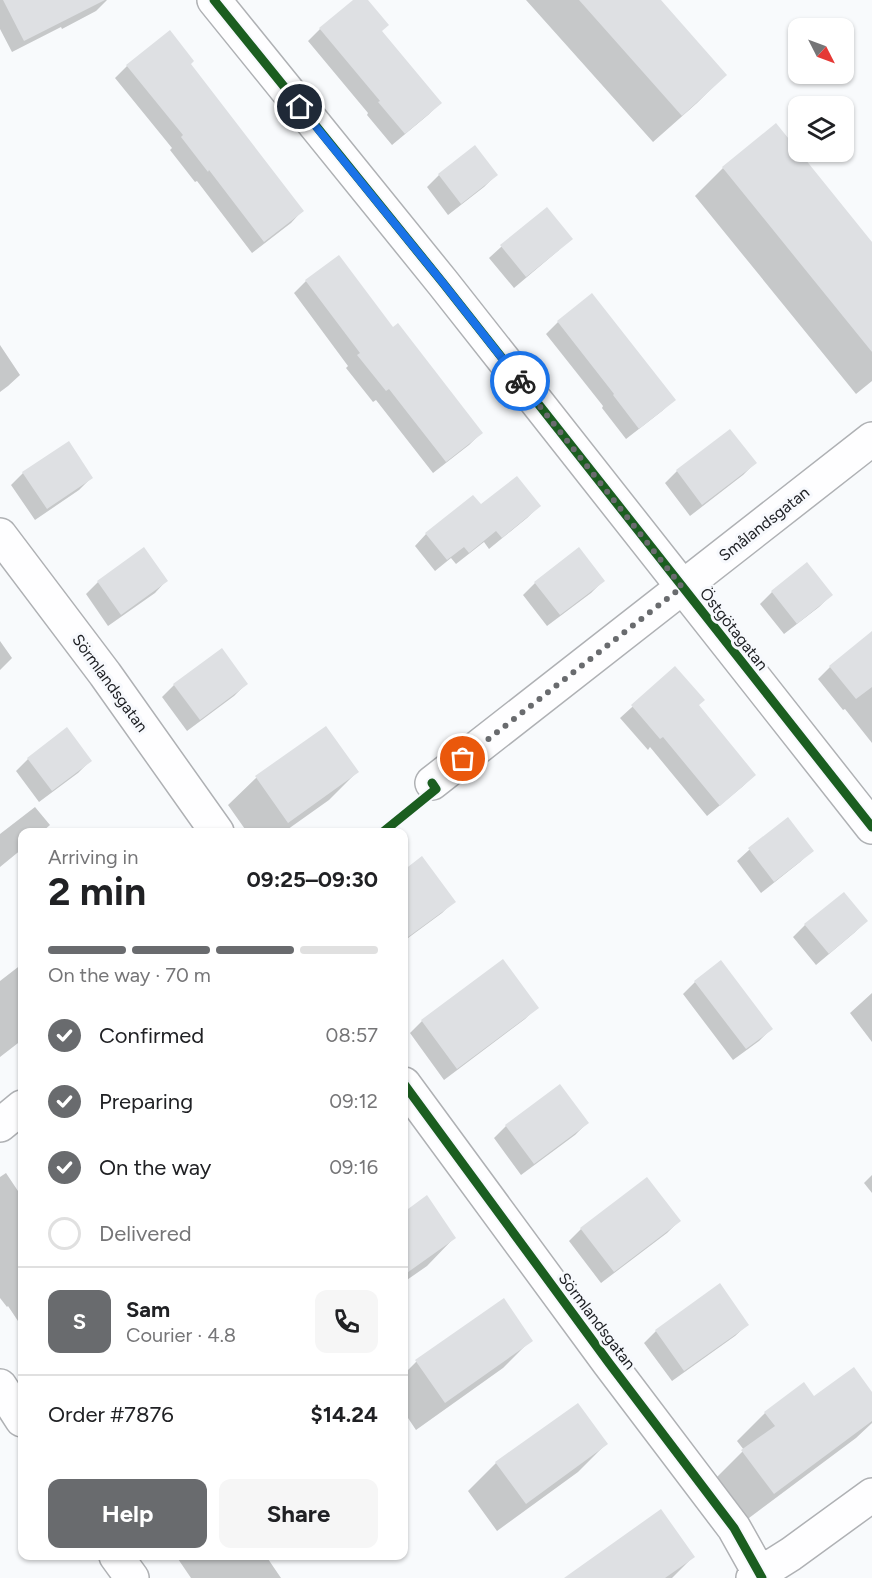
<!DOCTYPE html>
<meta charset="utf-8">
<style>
body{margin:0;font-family:Figtree,sans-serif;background:#f6f6f6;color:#202124;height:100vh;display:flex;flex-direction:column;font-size:22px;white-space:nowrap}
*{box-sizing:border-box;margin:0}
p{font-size:20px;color:#757577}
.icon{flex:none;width:33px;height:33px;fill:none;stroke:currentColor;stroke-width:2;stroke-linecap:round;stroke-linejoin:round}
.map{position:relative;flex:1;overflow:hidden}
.details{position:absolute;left:18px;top:828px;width:390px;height:732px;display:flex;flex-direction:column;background:#fff;border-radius:12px;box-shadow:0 2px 4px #0004}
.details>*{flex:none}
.needle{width:39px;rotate:132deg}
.buttons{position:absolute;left:788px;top:18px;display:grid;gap:12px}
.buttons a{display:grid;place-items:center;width:66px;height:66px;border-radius:12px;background:#fff;box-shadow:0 2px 4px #0004;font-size:30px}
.pin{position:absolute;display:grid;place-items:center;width:51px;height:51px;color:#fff;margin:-26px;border:3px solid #fff;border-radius:50%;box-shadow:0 2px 6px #0007}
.courier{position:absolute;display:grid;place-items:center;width:60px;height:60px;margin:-30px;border:4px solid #1a73e8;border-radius:50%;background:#fff;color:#222;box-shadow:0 2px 8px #0007}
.headline em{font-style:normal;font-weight:700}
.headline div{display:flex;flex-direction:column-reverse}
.headline{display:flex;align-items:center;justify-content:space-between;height:102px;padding:0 30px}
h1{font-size:39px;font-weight:700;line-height:45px}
.bar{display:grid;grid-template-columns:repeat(4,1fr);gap:9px 6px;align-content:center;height:72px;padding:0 30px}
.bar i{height:8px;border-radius:4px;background:#e0e0e0}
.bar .current{background:#696b6e}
.bar p{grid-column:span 4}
.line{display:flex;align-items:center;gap:15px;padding:0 30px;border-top:2px solid #e0e0e0}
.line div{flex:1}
.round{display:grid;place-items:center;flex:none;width:63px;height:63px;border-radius:12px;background:#f6f6f6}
ol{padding:0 30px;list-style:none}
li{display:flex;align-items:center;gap:18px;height:66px}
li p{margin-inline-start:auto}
li .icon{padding:6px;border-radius:50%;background:#696b6e;color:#fff;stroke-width:4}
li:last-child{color:#757577}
li i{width:33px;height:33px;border:3px solid #e0e0e0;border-radius:50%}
.button{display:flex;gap:12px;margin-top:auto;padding:12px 30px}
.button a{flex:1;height:69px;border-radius:12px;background:#696b6e;color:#fff;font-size:24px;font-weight:700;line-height:69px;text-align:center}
.button a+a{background:#f6f6f6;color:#202124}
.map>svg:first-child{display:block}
.shadow{fill:#0003}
.building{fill:#dee0e3}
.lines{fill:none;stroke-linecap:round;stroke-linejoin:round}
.minor-casing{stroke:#afb1b4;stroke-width:36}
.minor{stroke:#fefeff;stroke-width:33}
.cycleway-casing{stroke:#f7f9fd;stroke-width:13}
.cycleway{stroke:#1b5e20;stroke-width:9}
.done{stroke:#696b6e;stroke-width:6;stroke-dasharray:0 10.8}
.route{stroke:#1a73e8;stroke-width:8}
.labels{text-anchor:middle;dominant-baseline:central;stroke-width:6;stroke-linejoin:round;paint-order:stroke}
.street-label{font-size:16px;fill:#1c1e22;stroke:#f7f9fd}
</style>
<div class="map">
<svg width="872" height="1578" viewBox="0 0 872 1578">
<rect width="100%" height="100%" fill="#f8fafc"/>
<path class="shadow" d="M 0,0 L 107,0 L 96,11 L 62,29 L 61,27 L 12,52 L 0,29 Z
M 356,0 L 366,0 L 381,31 L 440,103 L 428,115 L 392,145 L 367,115 L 368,113 L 308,41 L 320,29 Z
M 526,0 L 658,0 L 725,75 L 697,103 L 653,142 Z
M 189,64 L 302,211 L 291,223 L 252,253 L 197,181 L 195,182 L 170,150 L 172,148 L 115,78 L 127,66 Z
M 474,147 L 496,175 L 484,187 L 448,215 L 427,187 L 439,175 Z
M 723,168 L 872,244 L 872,381 L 856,394 L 695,196 Z
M 546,209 L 559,250 L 514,288 L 489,258 L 501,247 Z
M 306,281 L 393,329 L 481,433 L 469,445 L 433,473 L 376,400 L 373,402 L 346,368 L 348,366 L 294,293 Z
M 592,295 L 674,399 L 662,411 L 626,439 L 602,408 L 603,406 L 546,334 L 558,322 Z
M 0,345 L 20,375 L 8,386 L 0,392 Z
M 755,463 L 743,475 L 690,516 L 665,483 L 677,471 Z
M 23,473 L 91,478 L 79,490 L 35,520 L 11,485 Z
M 539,506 L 527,518 L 489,549 L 484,542 L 456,564 L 451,558 L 435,571 L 415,546 L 426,534 Z
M 807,564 L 831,595 L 819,607 L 784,634 L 760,604 L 772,592 Z
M 166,581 L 155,593 L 108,626 L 86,594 L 98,582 Z
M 603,581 L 591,593 L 547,626 L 523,595 L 535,583 Z
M 0,641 L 12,658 L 0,670 Z
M 872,647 L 872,743 L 845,709 L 843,710 L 818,679 L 830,667 Z
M 675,668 L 697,706 L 754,775 L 742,787 L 707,816 L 650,747 L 648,750 L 620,718 Z
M 246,684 L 234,696 L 187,731 L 162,697 L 174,685 Z
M 326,728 L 357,772 L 329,800 L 284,832 L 247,832 L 228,805 L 256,778 Z
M 28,759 L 90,761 L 78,773 L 39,802 L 16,771 Z
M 35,807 L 50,825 L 42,832 L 22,832 L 22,849 L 0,867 L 0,834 Z
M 788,819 L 812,850 L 800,862 L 761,893 L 737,861 L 749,850 Z
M 422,858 L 454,901 L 442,913 L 404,941 L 404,871 Z
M 866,921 L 854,933 L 816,965 L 793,937 L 805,925 Z
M 503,961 L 537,1007 L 525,1019 L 444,1080 L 410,1033 L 422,1021 Z
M 22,964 L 22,1040 L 0,1057 L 0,981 Z
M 695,982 L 771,1029 L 759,1041 L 733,1060 L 683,994 Z
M 872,993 L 872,1042 L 850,1013 Z
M 587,1123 L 575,1135 L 521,1175 L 494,1138 L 506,1126 Z
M 6,1173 L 22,1197 L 22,1327 L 8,1306 L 7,1307 L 0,1298 L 0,1177 Z
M 872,1175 L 872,1193 L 864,1183 Z
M 426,1197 L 454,1238 L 427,1266 L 404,1282 L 404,1213 Z
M 679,1221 L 667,1233 L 601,1283 L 569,1241 L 581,1229 Z
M 503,1300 L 531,1340 L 503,1368 L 416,1430 L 404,1412 L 404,1374 L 416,1362 Z
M 747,1325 L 735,1336 L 672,1381 L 644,1343 L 656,1331 Z
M 872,1394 L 872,1423 L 856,1438 L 745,1521 L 715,1479 L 744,1450 L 737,1441 L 765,1413 L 814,1398 Z
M 606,1444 L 578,1472 L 497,1531 L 468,1491 L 496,1463 Z
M 176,1556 L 266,1556 L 281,1578 L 191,1578 Z
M 693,1557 L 672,1578 L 567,1578 Z"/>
<path class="building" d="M 3,0 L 105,0 L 24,41 Z
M 353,0 L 368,0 L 389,25 L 382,31 L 442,103 L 405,134 L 378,102 L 380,101 L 319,28 Z
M 579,0 L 661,0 L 727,75 L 682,116 Z
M 170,30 L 194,61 L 191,64 L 304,211 L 264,242 L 209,170 L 208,172 L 181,137 L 183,135 L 126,65 Z
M 776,123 L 872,242 L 872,352 L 722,167 Z
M 475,145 L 498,175 L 461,204 L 438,174 Z
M 547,207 L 573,239 L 526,277 L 500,245 Z
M 339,255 L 393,327 L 398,323 L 483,433 L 446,462 L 389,389 L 386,391 L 357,355 L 360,353 L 305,280 Z
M 592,293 L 676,400 L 639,429 L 613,395 L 614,394 L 557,321 Z
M 730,429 L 757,463 L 702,505 L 676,470 Z
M 69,441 L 93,478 L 47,509 L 22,472 Z
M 517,476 L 541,506 L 502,538 L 496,531 L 469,553 L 464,547 L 447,560 L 425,533 L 473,495 L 481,504 Z
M 144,547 L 168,581 L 121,615 L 97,581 Z
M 579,547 L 605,581 L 560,615 L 534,582 Z
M 807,562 L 833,595 L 797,624 L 771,591 Z
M 872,631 L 872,687 L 856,699 L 829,666 Z
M 222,648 L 248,684 L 200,720 L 173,684 Z
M 675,666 L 705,700 L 699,705 L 756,775 L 720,806 L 663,737 L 660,739 L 631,705 Z
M 326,726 L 359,772 L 288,823 L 255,776 Z
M 67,727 L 92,761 L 52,791 L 27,758 Z
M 788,817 L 814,851 L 774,882 L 748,848 Z
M 422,856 L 456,902 L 404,940 L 404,870 Z
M 844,892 L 868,921 L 829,954 L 804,924 Z
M 503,959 L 539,1008 L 457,1069 L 421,1020 Z
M 721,960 L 773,1029 L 746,1049 L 694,981 Z
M 560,1084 L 589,1123 L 534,1164 L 505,1125 Z
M 647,1177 L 681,1221 L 614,1272 L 580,1228 Z
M 427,1195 L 456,1238 L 404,1275 L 404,1212 Z
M 720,1283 L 749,1325 L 684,1371 L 655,1330 Z
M 504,1298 L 533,1341 L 445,1403 L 415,1360 Z
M 854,1367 L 872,1392 L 872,1421 L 774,1494 L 741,1450 L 775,1426 L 764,1412 L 804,1382 L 814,1396 Z
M 578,1403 L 608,1444 L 526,1504 L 495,1462 Z
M 661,1509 L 695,1557 L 665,1578 L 564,1578 Z"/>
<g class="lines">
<g class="minor-casing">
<path id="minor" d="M 214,0 L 443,283 L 872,827
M 0,535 L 105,674 L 217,832
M 432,783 L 872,439
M 404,1084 L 609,1363 L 734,1528 L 762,1578
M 0,1125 L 22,1107
M 0,1386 L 22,1420
M 116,1556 L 132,1578
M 753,1578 L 791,1554 L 872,1495"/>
</g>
<use href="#minor" class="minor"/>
<g class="cycleway-casing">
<path id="cycleway" d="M 214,0 L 443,283 L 872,827
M 383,832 L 436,789 L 432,783
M 404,1084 L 609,1363 L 734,1528 L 762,1578"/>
</g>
<use href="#cycleway" class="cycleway"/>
</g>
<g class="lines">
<path class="done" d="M 463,759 L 682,587 L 520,381"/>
<path class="route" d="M 300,107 L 443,283 L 520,381"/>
</g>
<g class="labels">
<g class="street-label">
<text transform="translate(764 524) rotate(-38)">Smålandsgatan</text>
<text transform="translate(734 629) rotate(52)">Östgötagatan</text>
<text transform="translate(110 683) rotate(54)">Sörmlandsgatan</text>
<text transform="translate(597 1321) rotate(53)">Sörmlandsgatan</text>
</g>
</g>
</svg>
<div class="buttons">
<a><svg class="needle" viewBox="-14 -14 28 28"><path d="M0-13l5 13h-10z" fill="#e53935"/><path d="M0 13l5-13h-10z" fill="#757577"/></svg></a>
<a><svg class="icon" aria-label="layers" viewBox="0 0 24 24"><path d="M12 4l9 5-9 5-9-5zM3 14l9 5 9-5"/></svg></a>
</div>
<div class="pin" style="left:463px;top:759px;background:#ea580c"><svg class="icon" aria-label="bag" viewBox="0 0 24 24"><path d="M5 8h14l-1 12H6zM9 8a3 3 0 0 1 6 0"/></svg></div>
<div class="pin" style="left:300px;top:107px;background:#1f2937"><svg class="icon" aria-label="home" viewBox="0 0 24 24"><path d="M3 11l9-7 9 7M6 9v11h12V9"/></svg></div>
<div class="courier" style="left:520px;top:381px"><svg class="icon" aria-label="bike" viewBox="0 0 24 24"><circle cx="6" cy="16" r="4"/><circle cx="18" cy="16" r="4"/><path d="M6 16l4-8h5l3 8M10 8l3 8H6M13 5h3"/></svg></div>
<section class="details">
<div class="headline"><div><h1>2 min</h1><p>Arriving in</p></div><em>09:25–09:30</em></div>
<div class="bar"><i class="current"></i><i class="current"></i><i class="current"></i><i></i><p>On the way · 70 m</p></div>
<ol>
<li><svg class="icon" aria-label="check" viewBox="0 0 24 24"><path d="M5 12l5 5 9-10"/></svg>Confirmed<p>08:57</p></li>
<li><svg class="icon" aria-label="check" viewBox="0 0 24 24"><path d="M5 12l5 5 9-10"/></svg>Preparing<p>09:12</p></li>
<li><svg class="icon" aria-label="check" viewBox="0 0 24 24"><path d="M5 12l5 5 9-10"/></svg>On the way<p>09:16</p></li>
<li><i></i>Delivered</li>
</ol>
<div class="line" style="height:108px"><b class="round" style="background:#696b6e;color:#fff">S</b><div><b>Sam</b><p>Courier · 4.8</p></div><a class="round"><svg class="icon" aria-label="phone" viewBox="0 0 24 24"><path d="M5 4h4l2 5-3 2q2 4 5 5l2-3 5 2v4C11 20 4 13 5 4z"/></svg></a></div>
<div class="line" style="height:78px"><div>Order #7876</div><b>$14.24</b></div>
<div class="button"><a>Help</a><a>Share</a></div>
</section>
</div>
